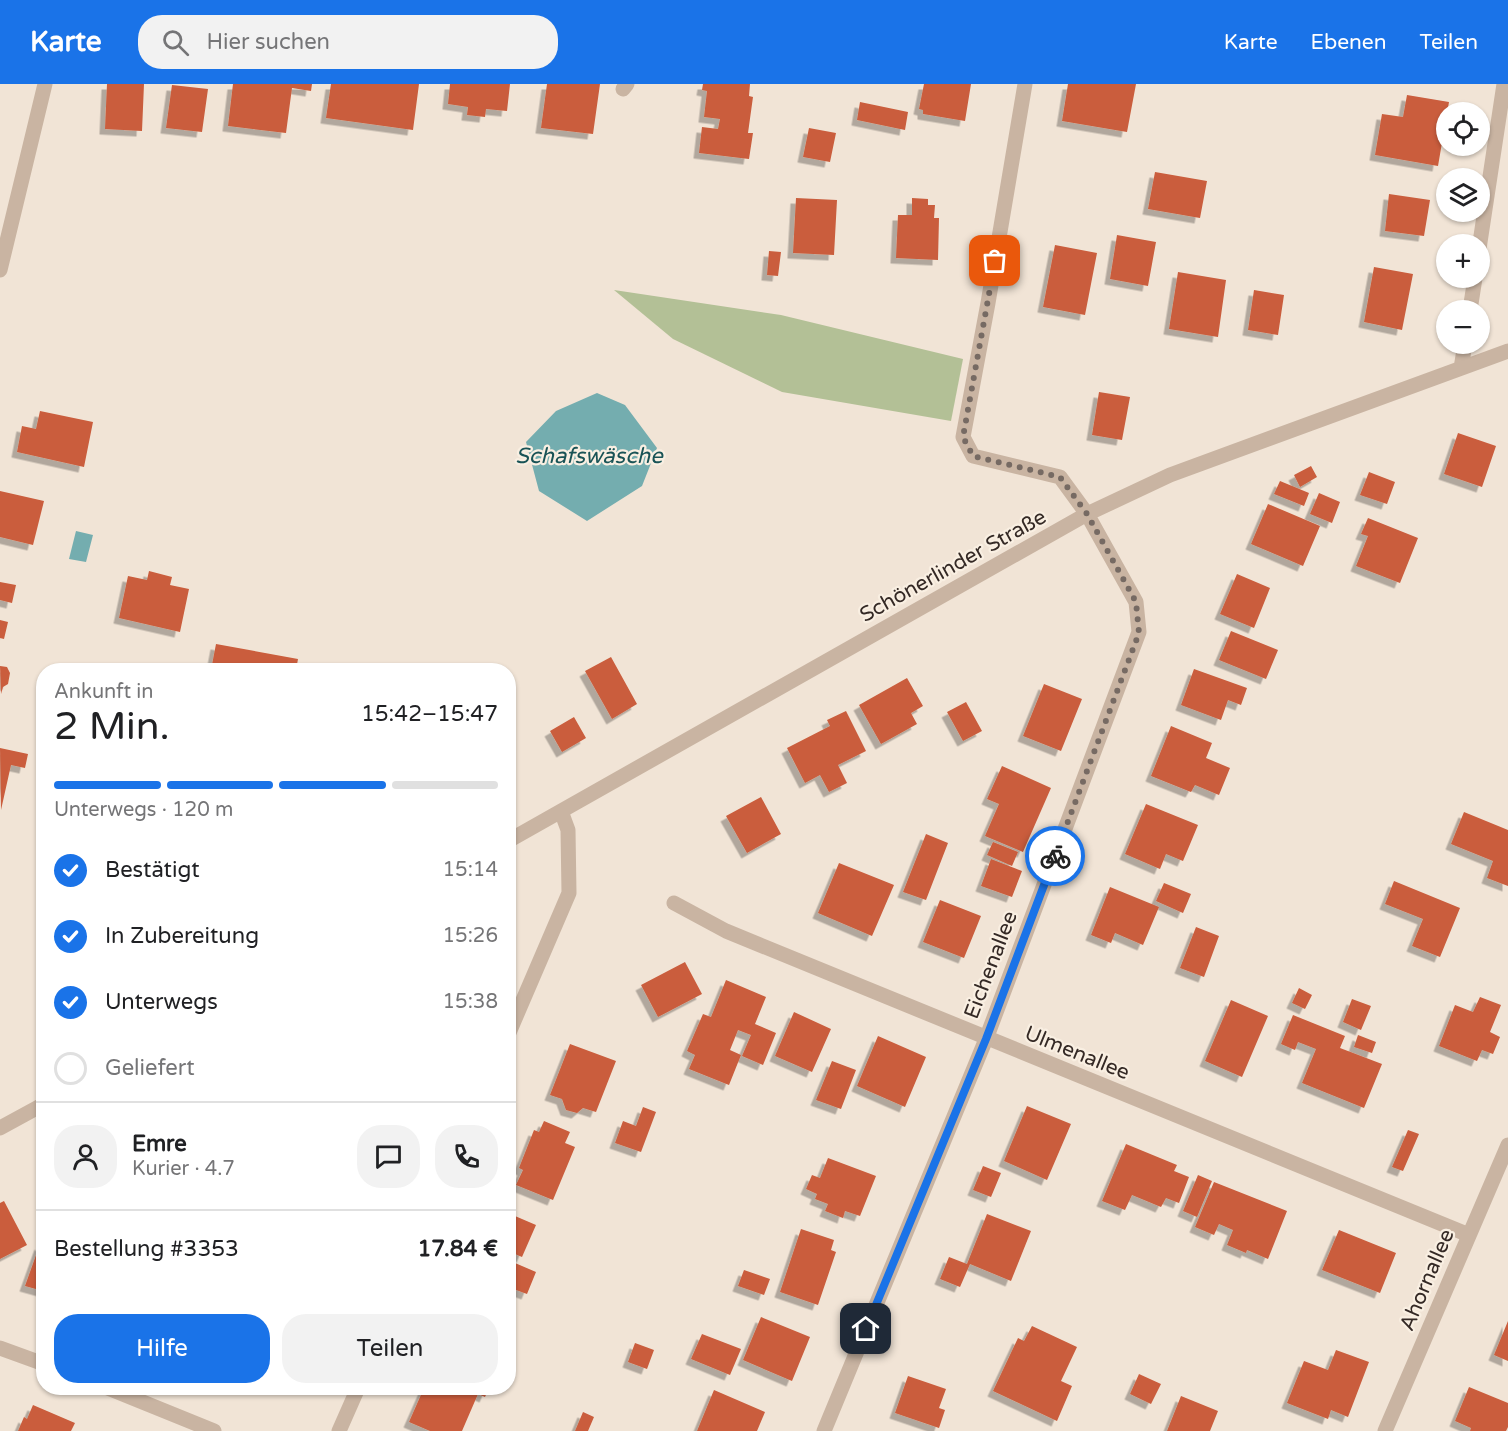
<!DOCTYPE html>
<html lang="de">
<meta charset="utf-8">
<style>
body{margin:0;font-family:"Varela Round",sans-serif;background:#f2f2f2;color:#202124;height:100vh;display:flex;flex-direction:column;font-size:22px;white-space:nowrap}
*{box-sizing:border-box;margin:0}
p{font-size:20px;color:#757577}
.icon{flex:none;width:33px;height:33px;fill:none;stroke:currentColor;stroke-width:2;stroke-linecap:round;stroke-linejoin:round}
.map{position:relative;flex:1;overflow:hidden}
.side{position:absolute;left:36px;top:579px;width:480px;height:732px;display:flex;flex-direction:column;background:#fff;border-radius:24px;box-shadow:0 2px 4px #0004}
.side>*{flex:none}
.buttons{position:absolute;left:1436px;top:18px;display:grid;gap:12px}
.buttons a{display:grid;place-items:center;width:54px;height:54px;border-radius:50%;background:#fff;box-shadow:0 2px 4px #0004;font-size:30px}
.pin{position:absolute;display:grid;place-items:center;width:51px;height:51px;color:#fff;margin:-26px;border-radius:12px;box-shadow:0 3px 9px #0006}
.courier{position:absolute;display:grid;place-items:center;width:60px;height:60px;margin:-30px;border:4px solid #1a73e8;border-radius:50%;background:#fff;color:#222;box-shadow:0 2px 8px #0007}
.head em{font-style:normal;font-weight:600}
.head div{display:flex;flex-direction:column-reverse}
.head{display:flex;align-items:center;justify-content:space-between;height:102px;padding:0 18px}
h1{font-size:39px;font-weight:600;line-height:45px}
.bar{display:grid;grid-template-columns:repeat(4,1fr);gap:9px 6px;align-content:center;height:72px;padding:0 18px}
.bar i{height:8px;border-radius:4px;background:#e0e0e0}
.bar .current{background:#1a73e8}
.bar p{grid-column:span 4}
.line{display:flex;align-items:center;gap:15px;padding:0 18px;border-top:2px solid #e0e0e0}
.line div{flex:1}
.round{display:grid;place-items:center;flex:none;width:63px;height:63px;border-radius:24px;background:#f2f2f2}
ol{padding:0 18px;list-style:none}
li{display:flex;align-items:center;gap:18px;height:66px}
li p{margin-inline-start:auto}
li .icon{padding:6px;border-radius:50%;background:#1a73e8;color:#fff;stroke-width:4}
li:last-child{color:#757577}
li i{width:33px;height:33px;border:3px solid #e0e0e0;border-radius:50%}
.action{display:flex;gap:12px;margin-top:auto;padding:12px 18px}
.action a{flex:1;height:69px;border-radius:24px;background:#1a73e8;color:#fff;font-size:24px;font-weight:600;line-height:69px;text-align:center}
.action a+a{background:#f2f2f2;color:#202124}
header{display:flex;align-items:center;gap:36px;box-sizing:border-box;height:84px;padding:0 30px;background:#1a73e8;color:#fff}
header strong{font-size:28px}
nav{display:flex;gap:33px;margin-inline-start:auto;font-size:21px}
.search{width:420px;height:54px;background:#f2f2f2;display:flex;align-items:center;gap:15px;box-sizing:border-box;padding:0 21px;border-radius:24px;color:#757577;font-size:22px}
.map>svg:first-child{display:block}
.green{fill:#b3c096}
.water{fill:#74adaf}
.building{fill:#ca5d3c;filter:url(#shadow)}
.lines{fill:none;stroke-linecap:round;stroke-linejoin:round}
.minor{stroke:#c9b4a2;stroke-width:15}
.done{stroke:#766a63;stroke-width:6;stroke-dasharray:0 10.8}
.route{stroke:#1a73e8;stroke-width:8}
.labels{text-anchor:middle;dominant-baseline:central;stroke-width:4.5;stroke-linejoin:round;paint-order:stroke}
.street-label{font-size:21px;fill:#342925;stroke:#f9efe2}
.water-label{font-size:22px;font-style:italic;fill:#195356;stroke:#f9efe2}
</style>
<header>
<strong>Karte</strong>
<div class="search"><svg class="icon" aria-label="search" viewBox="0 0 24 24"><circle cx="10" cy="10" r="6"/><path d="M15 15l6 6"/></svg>Hier suchen</div>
<nav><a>Karte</a><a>Ebenen</a><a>Teilen</a></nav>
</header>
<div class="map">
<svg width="1508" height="1347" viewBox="0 0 1508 1347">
<defs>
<filter id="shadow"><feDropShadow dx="-5.5" dy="5.5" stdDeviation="0" flood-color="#0004"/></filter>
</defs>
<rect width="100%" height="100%" fill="#f1e4d6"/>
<path class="green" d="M 614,206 L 781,231 L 963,275 L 951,337 L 782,308 L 673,255 Z"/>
<path class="water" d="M 597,309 L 625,321 L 657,364 L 642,402 L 587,437 L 539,407 L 526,358 L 556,327 Z
M 76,447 L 93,451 L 86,478 L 69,475 Z"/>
<path class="building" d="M 107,0 L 144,0 L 142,47 L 105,45 Z
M 233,0 L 312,0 L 311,7 L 292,4 L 286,49 L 228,42 Z
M 331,0 L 419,0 L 413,46 L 326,34 Z
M 450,0 L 510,0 L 507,27 L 486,25 L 485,33 L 467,31 L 468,23 L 448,20 Z
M 547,0 L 600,0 L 593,50 L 541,44 Z
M 703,0 L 750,0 L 749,12 L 753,13 L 748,49 L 753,49 L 749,75 L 699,69 L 702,43 L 718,45 L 720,35 L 704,33 L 707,7 L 702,6 Z
M 924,0 L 971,0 L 965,37 L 923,30 L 923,26 L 919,25 Z
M 1068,0 L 1136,0 L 1127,48 L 1062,37 Z
M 172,1 L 208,5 L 202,48 L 166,44 Z
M 1407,11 L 1449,18 L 1438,82 L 1375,71 L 1382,30 L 1403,33 Z
M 860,18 L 908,28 L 905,46 L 857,36 Z
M 809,44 L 836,49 L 830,78 L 803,73 Z
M 1155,88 L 1207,97 L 1200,134 L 1148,125 Z
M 1389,110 L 1430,116 L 1424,152 L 1385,147 Z
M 796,114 L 837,116 L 834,171 L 793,169 Z
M 912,114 L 928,115 L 928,121 L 935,121 L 934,134 L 939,134 L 938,176 L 896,174 L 898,131 L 912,131 Z
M 1117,151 L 1156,158 L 1148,202 L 1110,195 Z
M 1055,161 L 1097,169 L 1085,231 L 1043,223 Z
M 769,167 L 781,168 L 778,192 L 767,191 Z
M 1374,183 L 1413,190 L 1402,246 L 1364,238 Z
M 1178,188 L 1226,196 L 1218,253 L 1169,245 Z
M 1254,206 L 1284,211 L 1278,251 L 1248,246 Z
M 1099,308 L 1130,313 L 1122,356 L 1092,351 Z
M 40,327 L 93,338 L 84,383 L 17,368 L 22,342 L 36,345 Z
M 1458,349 L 1496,362 L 1482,403 L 1444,390 Z
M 1311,382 L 1317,393 L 1300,403 L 1294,391 Z
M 1369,388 L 1395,398 L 1387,420 L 1360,411 Z
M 1280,397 L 1309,409 L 1304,422 L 1274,410 Z
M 0,407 L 44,417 L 33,461 L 0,453 Z
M 1319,409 L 1340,418 L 1332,439 L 1310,430 Z
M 1268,420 L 1320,442 L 1303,482 L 1251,460 Z
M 1368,434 L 1418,454 L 1400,499 L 1356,482 L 1368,452 L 1361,450 Z
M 149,487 L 172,493 L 170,501 L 189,505 L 180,548 L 119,534 L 128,492 L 147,496 Z
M 1237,490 L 1270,504 L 1254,544 L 1220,530 Z
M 0,498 L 16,501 L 12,519 L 0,516 Z
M 0,536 L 8,538 L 4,555 L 0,554 Z
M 1231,547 L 1278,566 L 1266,595 L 1219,576 Z
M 216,560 L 298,575 L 296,586 L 211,586 Z
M 611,573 L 637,620 L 612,635 L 585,587 Z
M 0,582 L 7,583 L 10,589 L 8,600 L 3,603 L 1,610 Z
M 1194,585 L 1247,604 L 1241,621 L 1228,616 L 1221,636 L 1181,621 Z
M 907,594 L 923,622 L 911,629 L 917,640 L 881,660 L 859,621 Z
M 1044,600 L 1082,615 L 1061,667 L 1023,652 Z
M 966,618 L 982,647 L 963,657 L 947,628 Z
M 846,627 L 866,667 L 838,681 L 847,699 L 829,708 L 820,691 L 805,699 L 787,664 L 830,642 L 827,636 Z
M 574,633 L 586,654 L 562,668 L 550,647 Z
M 1171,642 L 1212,659 L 1206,674 L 1230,684 L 1219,711 L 1195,701 L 1191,708 L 1151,692 Z
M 0,664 L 28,670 L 25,684 L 11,681 L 1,726 Z
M 1002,682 L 1051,704 L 1023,768 L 985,752 L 999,720 L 987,715 Z
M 761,713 L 781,750 L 747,769 L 726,732 Z
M 1146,720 L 1198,741 L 1183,777 L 1166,770 L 1160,785 L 1125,770 Z
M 1464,728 L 1508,746 L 1508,802 L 1487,794 L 1493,777 L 1451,760 Z
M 926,750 L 948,759 L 926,816 L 903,808 Z
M 993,758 L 1018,768 L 1012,782 L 987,771 Z
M 991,775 L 1022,787 L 1012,813 L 981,802 Z
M 839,779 L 894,801 L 872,852 L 818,829 Z
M 1394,797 L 1460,824 L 1440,873 L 1412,862 L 1423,835 L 1385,820 Z
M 1164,799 L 1191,810 L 1183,829 L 1156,817 Z
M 1110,803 L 1159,823 L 1143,861 L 1115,849 L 1111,859 L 1091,851 Z
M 940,816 L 981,832 L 964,874 L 923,858 Z
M 1196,843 L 1219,852 L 1204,893 L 1180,884 Z
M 685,878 L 702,910 L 658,933 L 641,901 Z
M 726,896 L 766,913 L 755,940 L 776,949 L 763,981 L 742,972 L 751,951 L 738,946 L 730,966 L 741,971 L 729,1001 L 689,985 L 695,971 L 687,967 L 703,930 L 711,933 Z
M 1299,904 L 1312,911 L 1305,925 L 1292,919 Z
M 1480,913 L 1501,921 L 1490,948 L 1500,953 L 1493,970 L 1482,966 L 1477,977 L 1439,962 L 1455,921 L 1473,928 Z
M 1352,915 L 1371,922 L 1361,946 L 1343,938 Z
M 1231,916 L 1268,932 L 1242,993 L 1205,977 Z
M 794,928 L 831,945 L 812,988 L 775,972 Z
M 1293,931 L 1345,952 L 1340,964 L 1382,980 L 1364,1024 L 1302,999 L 1316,965 L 1298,958 L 1295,966 L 1281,960 Z
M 1358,951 L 1376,958 L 1372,969 L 1354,963 Z
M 878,952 L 926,973 L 905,1023 L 857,1002 Z
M 570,960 L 616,977 L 596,1028 L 583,1024 L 577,1029 L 566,1026 L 562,1015 L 550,1011 Z
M 832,977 L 856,986 L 841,1025 L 816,1016 Z
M 1027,1022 L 1071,1040 L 1047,1096 L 1004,1077 Z
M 643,1023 L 656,1028 L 641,1068 L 615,1059 L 623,1037 L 636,1042 Z
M 544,1037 L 570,1048 L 565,1059 L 575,1063 L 553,1116 L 516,1101 L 523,1086 L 519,1084 L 534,1046 L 539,1048 Z
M 1408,1046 L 1419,1050 L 1403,1087 L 1392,1083 Z
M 1126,1060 L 1177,1081 L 1174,1087 L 1189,1093 L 1179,1119 L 1166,1114 L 1161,1123 L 1132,1111 L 1125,1126 L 1102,1117 Z
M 828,1074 L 876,1092 L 860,1132 L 845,1127 L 843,1134 L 825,1127 L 828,1120 L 815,1115 L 817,1110 L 806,1105 L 812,1091 L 820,1094 Z
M 983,1082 L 1001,1089 L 991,1113 L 973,1106 Z
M 1198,1091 L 1212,1097 L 1197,1133 L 1183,1127 Z
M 1214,1098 L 1287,1127 L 1268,1175 L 1247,1166 L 1246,1169 L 1227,1161 L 1233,1146 L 1219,1140 L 1214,1151 L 1195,1143 Z
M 4,1117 L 27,1161 L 0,1175 L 0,1119 Z
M 508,1129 L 536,1141 L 522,1173 L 508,1167 Z
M 987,1130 L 1031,1147 L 1011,1197 L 970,1180 L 960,1203 L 940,1195 L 949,1173 L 967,1180 Z
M 801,1145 L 834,1156 L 831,1166 L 836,1168 L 818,1221 L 780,1208 Z
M 1339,1146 L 1396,1169 L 1380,1209 L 1322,1186 Z
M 40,1160 L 44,1164 L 43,1207 L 25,1202 Z
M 508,1176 L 536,1188 L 527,1210 L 508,1203 Z
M 744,1186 L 770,1195 L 764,1211 L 738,1202 Z
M 761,1233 L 810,1253 L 792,1297 L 743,1276 Z
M 1508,1237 L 1508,1277 L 1494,1271 Z
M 1032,1242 L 1077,1263 L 1061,1297 L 1072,1302 L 1057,1337 L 993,1307 L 1018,1254 L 1024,1257 Z
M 702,1250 L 741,1265 L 730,1291 L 691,1275 Z
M 635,1259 L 654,1266 L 647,1285 L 628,1278 Z
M 1336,1266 L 1369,1278 L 1348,1333 L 1331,1326 L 1328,1335 L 1287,1319 L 1304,1277 L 1328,1286 Z
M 1139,1290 L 1161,1300 L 1151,1320 L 1130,1310 Z
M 908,1292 L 946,1305 L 939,1324 L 945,1326 L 939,1344 L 895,1329 Z
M 1469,1303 L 1508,1319 L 1508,1343 L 1506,1347 L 1470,1347 L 1471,1344 L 1455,1337 Z
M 424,1304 L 489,1304 L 485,1313 L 478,1310 L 462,1347 L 430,1347 L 409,1338 Z
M 714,1306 L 765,1328 L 757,1347 L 697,1347 Z
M 1181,1312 L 1218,1327 L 1210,1347 L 1167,1347 Z
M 33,1321 L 75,1339 L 71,1347 L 18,1347 L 24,1333 L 27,1335 Z
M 583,1328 L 594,1333 L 588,1347 L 575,1347 Z"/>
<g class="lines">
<path class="minor" d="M 623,5 L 627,0
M 1479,165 L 1504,0
M 0,186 L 45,0
M 1470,226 L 1475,194
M 1461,284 L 1465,260
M 508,757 L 1087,430 L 1170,391 L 1508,267
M 674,819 L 726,847 L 1469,1151
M 508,951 L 569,809 L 568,746 L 561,727
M 0,1044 L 44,1020
M 0,1264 L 44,1280
M 108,1304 L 214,1347
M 339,1347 L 358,1304
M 824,1347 L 986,955 L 1139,548 L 1136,518 L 1087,430 L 1060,393 L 973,372 L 963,353 L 988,219 L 1025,0
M 1385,1347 L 1508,1061"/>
</g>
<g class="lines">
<path class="done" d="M 995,177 L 963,353 L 973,372 L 1060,393 L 1087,430 L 1136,518 L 1139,549 L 1055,772"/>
<path class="route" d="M 866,1245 L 986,955 L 1055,772"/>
</g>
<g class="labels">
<g class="street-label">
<text transform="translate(953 482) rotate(-29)">Schönerlinder Straße</text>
<text transform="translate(991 881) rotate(-69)">Eichenallee</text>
<text transform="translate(1077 969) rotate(22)">Ulmenallee</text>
<text transform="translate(1427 1196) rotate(-67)">Ahornallee</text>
</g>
<g class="water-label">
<text x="589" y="372">Schafswäsche</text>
</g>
</g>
</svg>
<div class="buttons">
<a><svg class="icon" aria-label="locate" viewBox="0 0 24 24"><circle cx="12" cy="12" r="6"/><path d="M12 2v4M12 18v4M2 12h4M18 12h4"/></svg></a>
<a><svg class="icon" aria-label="layers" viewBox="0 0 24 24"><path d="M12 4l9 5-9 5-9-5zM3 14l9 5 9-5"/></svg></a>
<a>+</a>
<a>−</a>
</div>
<div class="pin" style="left:995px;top:177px;background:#ea580c"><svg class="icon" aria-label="bag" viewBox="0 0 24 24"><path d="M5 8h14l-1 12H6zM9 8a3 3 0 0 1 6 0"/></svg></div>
<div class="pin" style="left:866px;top:1245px;background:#1f2937"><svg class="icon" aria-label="home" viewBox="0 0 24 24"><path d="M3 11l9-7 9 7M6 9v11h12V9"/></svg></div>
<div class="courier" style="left:1055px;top:772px"><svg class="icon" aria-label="bike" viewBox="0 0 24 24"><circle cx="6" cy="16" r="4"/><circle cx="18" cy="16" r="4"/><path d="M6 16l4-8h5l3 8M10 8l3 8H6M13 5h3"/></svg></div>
<section class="side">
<div class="head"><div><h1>2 Min.</h1><p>Ankunft in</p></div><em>15:42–15:47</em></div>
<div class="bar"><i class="current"></i><i class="current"></i><i class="current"></i><i></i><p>Unterwegs · 120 m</p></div>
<ol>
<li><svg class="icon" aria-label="check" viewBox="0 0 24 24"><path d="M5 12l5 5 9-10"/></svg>Bestätigt<p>15:14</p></li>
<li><svg class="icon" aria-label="check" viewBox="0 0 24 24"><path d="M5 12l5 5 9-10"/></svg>In Zubereitung<p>15:26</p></li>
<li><svg class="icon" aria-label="check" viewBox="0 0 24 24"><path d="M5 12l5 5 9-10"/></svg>Unterwegs<p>15:38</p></li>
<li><i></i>Geliefert</li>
</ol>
<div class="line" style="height:108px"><a class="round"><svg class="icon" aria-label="person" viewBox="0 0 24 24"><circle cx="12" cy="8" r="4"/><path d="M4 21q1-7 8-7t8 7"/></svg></a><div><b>Emre</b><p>Kurier · 4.7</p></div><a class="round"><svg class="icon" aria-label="chat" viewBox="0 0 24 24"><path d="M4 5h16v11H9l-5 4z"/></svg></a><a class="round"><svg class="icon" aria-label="phone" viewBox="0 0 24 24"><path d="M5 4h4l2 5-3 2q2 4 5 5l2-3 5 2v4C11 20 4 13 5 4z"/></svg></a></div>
<div class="line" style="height:78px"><div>Bestellung #3353</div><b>17.84 €</b></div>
<div class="action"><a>Hilfe</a><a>Teilen</a></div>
</section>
</div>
